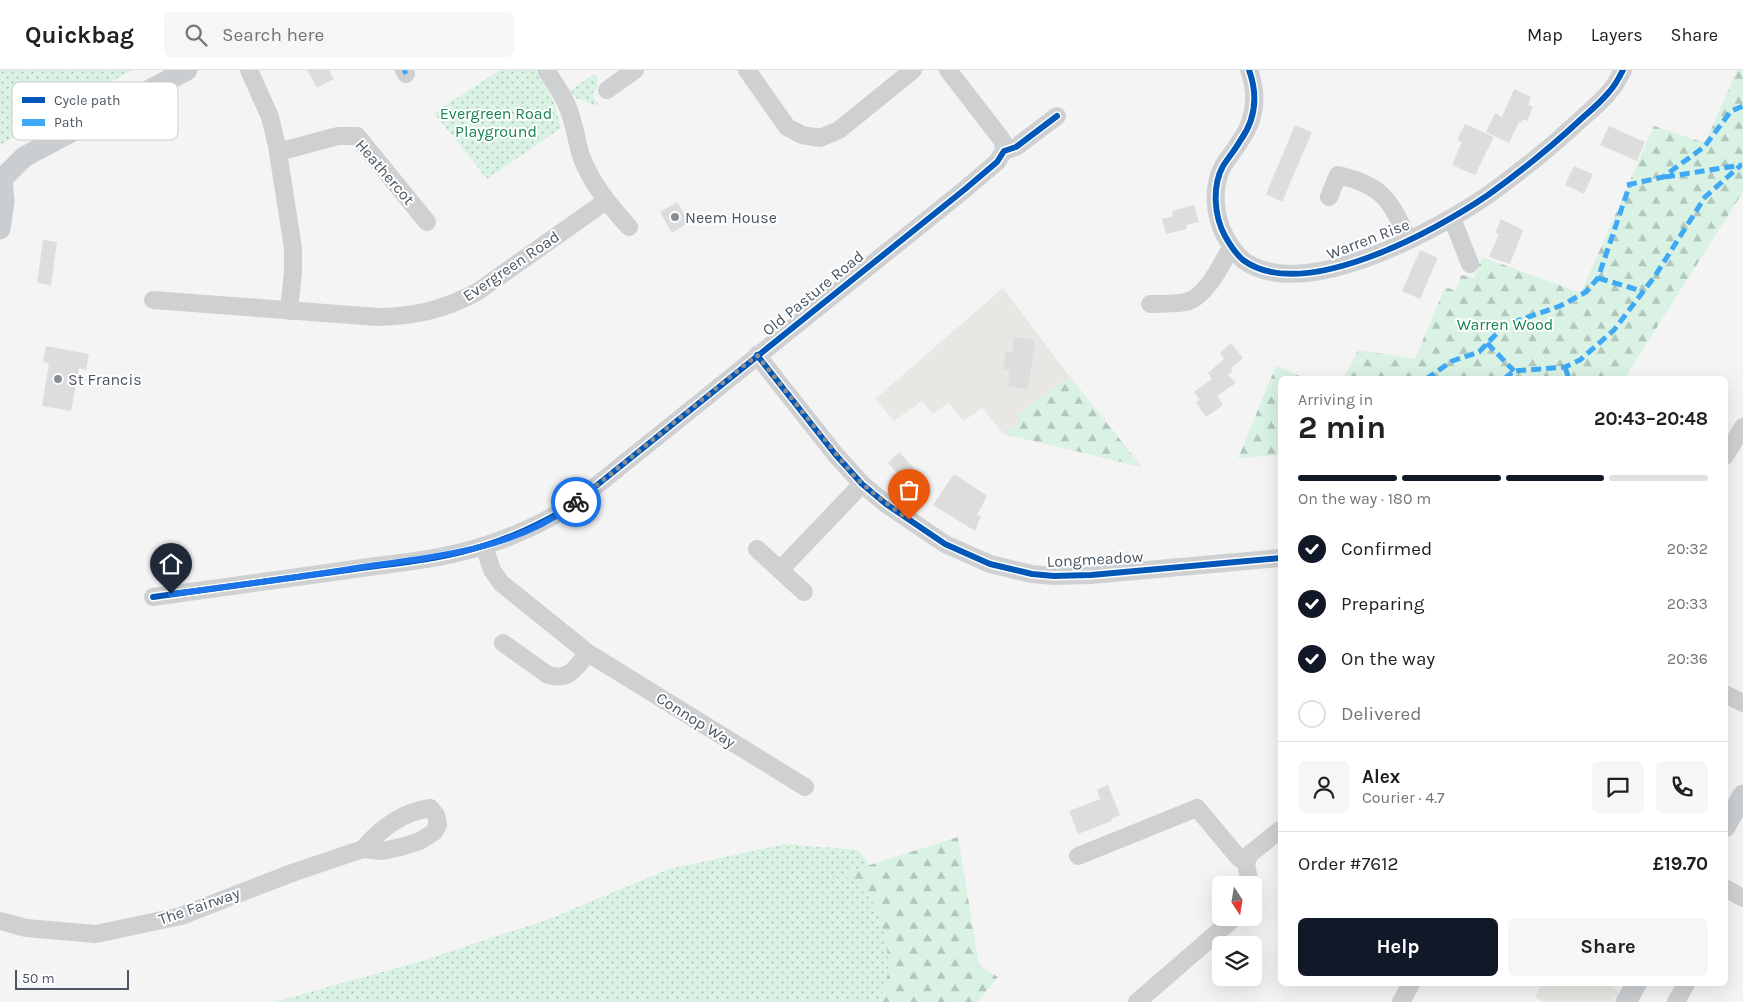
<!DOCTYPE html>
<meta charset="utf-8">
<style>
body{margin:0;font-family:Karla,sans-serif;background:#f6f6f6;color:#202124;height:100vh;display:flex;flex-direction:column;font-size:19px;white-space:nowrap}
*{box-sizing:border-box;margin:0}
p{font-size:16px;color:#757577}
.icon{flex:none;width:28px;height:28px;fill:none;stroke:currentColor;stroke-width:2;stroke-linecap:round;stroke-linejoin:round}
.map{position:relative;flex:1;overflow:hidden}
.side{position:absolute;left:1278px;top:306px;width:450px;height:610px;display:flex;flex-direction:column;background:#fff;border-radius:8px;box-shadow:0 5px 20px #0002}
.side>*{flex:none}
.needle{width:32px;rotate:168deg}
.controls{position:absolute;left:1212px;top:806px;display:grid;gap:10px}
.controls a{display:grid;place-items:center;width:50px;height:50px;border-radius:8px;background:#fff;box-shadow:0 5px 20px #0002;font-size:25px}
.scale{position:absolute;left:15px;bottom:12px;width:114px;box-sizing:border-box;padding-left:5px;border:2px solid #4a5661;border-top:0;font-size:14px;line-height:18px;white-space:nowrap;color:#4a5661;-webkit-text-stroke:4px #fff;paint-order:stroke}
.pin{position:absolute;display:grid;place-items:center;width:42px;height:42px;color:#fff;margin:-51px -21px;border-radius:50% 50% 50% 0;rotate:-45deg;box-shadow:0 0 5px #0007}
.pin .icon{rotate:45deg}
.courier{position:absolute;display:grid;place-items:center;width:50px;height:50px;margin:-25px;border:4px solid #1a73e8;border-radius:50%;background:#fff;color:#222;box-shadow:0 1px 6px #0007}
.overview em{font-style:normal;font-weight:700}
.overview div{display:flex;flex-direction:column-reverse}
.overview{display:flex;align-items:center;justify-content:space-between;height:85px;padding:0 20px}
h1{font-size:32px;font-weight:700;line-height:38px}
.bar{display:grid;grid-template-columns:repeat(4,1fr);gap:8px 5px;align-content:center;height:60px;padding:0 20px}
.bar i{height:6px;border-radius:4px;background:#e0e0e0}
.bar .on{background:#111827}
.bar p{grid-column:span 4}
.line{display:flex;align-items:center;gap:12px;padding:0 20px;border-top:1px solid #e0e0e0}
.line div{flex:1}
.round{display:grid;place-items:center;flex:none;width:52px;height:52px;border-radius:8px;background:#f6f6f6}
ol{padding:0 20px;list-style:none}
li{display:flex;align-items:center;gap:15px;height:55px}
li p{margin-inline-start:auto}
li .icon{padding:5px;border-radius:50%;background:#111827;color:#fff;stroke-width:4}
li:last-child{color:#757577}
li i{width:28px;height:28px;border:2px solid #e0e0e0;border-radius:50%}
.cta{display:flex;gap:10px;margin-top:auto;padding:10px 20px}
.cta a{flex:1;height:58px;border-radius:8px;background:#111827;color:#fff;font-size:20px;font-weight:700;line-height:58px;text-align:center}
.cta a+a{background:#f6f6f6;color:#202124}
header{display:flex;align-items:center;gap:30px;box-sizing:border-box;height:70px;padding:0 25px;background:#fff;border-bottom:1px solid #e0e0e0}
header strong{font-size:24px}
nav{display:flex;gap:28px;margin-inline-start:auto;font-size:18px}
.search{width:350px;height:45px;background:#f6f6f6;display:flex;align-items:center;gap:12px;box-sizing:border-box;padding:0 18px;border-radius:8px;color:#757577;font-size:19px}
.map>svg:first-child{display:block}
.commercial{fill:#e8e7e3}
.grass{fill:url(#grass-dots)}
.forest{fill:url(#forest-firs)}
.building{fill:#ddddde}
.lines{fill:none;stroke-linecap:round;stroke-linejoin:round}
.minor{stroke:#ced0d2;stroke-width:18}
.major{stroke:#caced1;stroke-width:21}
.quiet{stroke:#3fa9f5;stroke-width:5;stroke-dasharray:10 5;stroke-linecap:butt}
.cycleway-casing{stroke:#fff;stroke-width:9}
.cycleway{stroke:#0057b8;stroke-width:6}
.done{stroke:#868d94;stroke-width:5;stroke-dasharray:0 9}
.route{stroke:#1a73e8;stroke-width:6}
.poi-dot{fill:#868d94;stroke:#fff;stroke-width:2}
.labels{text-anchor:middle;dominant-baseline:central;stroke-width:4;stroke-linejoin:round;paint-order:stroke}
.park-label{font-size:16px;fill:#17864f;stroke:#fff}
.street-label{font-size:16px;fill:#4a5661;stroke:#fff}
.poi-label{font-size:16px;fill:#4a5661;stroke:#fff;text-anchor:start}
.key{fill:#fff;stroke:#c9ccd0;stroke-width:1}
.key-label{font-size:14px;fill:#4a5661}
</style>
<header>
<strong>Quickbag</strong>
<div class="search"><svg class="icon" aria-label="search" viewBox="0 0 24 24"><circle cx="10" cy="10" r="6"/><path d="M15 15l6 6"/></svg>Search here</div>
<nav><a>Map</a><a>Layers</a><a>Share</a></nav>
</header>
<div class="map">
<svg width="1743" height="932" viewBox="0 0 1743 932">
<defs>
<pattern id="grass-dots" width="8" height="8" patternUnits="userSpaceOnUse" patternTransform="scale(1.25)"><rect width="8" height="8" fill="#d9f2e3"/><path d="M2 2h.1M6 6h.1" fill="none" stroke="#b2c7bb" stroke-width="1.8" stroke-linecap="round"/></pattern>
<pattern id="forest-firs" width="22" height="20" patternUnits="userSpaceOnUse" patternTransform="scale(1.25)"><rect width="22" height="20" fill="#d9f2e3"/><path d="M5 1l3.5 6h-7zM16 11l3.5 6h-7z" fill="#b2c7bb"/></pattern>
</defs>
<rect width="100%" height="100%" fill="#f4f4f4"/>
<path class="commercial" d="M 1003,218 L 1070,307 L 1142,397 L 1004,364 L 982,338 L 964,351 L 948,333 L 933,344 L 922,331 L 894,351 L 875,329 Z
M 1542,914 L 1607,914 L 1619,921 L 1613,932 L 1544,932 L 1535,927 Z"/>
<path class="grass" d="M 0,0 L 132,0 L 0,75 Z
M 500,0 L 535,0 L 554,32 L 561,58 L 487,109 L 434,43 Z
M 595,3 C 600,11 598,19 592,24 L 599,35 L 598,36 L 577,29 L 570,21 Z
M 785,774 L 858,780 L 894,826 L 902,896 L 881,932 L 274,932 L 415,893 L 549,849 L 669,799 Z"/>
<path class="forest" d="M 1737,0 L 1743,0 L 1743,122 L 1624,309 L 1343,309 L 1358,280 L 1415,289 L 1445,217 L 1456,221 L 1461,205 L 1474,208 L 1482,187 L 1581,223 L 1654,56 L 1705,73 Z
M 1276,296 L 1307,309 L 1280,309 L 1280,385 L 1238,388 Z
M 1070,307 L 1142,397 L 1004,364 L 1021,351 L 1017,345 Z
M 958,767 L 979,895 L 998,907 L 977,932 L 878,932 C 880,926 885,920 886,914 C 894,886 879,822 851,809 C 846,806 837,807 832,807 Z"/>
<path class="building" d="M 307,0 L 329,0 L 334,9 L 317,18 Z
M 1514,19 L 1531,27 L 1528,35 L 1533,37 L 1527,51 L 1523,49 L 1521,53 L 1519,52 L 1509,73 L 1486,62 L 1495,43 L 1502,47 Z
M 1465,54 L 1494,67 L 1475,105 L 1452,95 L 1462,72 L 1457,70 Z
M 1295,55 L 1312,62 L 1282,132 L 1266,124 Z
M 1609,56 L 1645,72 L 1637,91 L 1600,75 Z
M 1574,96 L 1593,104 L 1584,124 L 1565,115 Z
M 677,132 L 689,152 L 672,163 L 660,142 Z
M 1194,135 L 1199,152 L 1186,155 L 1187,159 L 1166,164 L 1162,149 L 1173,146 L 1172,141 Z
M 1501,149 L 1523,160 L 1510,194 L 1489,187 L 1499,164 L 1495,163 Z
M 43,170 L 57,172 L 51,215 L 37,213 Z
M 1420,180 L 1438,188 L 1420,229 L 1402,221 Z
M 1014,267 L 1035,270 L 1028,319 L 1008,316 L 1010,300 L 1003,299 L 1005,282 L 1012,283 Z
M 1231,273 L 1243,288 L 1231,298 L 1230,296 L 1233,301 L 1228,305 L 1236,313 L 1217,326 L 1223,335 L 1206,347 L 1196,332 L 1200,330 L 1194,322 L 1212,309 L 1208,303 L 1224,289 L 1220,283 Z
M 46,276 L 89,284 L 86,300 L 79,298 L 71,341 L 42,336 L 49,294 L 43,292 Z
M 899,382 L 921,406 L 910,417 L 888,393 Z
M 954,404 L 987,426 L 977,445 L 981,446 L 975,461 L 933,435 Z
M 1108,715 L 1120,745 L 1111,749 L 1112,751 L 1078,764 L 1069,741 L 1100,729 L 1097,720 Z"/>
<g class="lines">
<path class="minor" d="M 249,0 L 270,47 L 277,76 L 293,178 L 293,201 L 289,241
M 404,0 L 406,4
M 546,0 C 553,11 561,22 566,33 C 574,50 576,69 581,86 C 591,113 610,136 629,157
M 747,0 L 787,57 L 802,65 L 820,68 L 839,60 L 913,0
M 948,0 L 999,66 L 1003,72 L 1004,81
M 1249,0 C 1258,25 1256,49 1240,71 C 1235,80 1228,88 1223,96 C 1212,116 1214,146 1225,166 C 1230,175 1235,183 1243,190 C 1303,234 1435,161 1488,125 C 1520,102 1550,78 1579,51 C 1589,42 1600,33 1609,22 C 1615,16 1619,8 1623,0
M 607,20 L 635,0
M 278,82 L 338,66 L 357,66 L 427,152
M 1329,127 L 1338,105 C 1383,115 1391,131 1408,170
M 1452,148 L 1470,194
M 153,230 L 378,247 C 416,246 443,240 477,222 L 606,131
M 1150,234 C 1162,234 1175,234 1186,232 C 1206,227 1222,194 1231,177
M 757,285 L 835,384 L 862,414 L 886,434 L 945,474 L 990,494 L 1032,504 L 1054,506 L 1091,505 L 1280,488
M 1725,386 L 1743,357
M 484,476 L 492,500 L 501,513 L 588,583 L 805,717
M 757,479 L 804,522
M 780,500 L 862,414
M 153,527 C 218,518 283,509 348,500 C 393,493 442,490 486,475 C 516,466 544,452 571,436 L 964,120 L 997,92 L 1004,81 L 1016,77 L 1057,46
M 503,573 L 548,605 C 570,611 575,598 588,583
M 1725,624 L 1743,633
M 1078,786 L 1197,738 L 1238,787 L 1246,793
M 1250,815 L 1246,793 L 1250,784 L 1280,760
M 1725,818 L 1743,828
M 0,851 L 26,858 L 96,864 L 181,846 L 292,803 L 363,779 L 382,781 L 401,777 L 420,771 L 434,762 L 438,755 L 436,745 L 430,738 C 403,742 380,759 363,779
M 1137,932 L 1234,848
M 1401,932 L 1411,914
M 1676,932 L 1686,914"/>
<path class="major" d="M 0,159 L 4,132 L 2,109 L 24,87 L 187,0
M 1725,757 L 1743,725
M 1626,932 L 1636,914"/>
<path class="quiet" d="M 404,0 L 406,4
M 1665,107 L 1742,95
M 1627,115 L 1663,107 L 1704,77 L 1731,41 L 1743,36
M 1598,208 L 1642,221
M 1487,273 L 1514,301
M 1565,297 L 1569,309
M 1426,309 L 1452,291 L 1479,282 L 1505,255 L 1560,236 L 1586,222 L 1598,208 L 1630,114
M 1504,309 L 1514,301 L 1565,297 L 1580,290 L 1614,260 L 1655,206 L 1705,127 L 1741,95"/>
<g class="cycleway-casing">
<path id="cycleway" d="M 1249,0 C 1258,25 1256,49 1240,71 C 1235,80 1228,88 1223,96 C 1212,116 1214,146 1225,166 C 1230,175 1235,183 1243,190 C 1303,234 1435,161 1488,125 C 1520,102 1550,78 1579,51 C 1589,42 1600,33 1609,22 C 1615,16 1619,8 1623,0
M 757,285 L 835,384 L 862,414 L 886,434 L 945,474 L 990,494 L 1032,504 L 1054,506 L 1091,505 L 1280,488
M 153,527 C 218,518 283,509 348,500 C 393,493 442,490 486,475 C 516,466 544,452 571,436 L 964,120 L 997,92 L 1004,81 L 1016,77 L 1057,46"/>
</g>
<use href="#cycleway" class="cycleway"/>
</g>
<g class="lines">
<path class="done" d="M 576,432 L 757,285 L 855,407 L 876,425 L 909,450"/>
<path class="route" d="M 171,524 C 233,516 294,508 356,498 C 430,487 515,481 576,432"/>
</g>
<g class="poi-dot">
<circle cx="675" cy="147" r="5"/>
<circle cx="58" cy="309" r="5"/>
</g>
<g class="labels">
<g class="park-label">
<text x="496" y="43">Evergreen Road<tspan x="496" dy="18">Playground</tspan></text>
<text x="1505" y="254">Warren Wood</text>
</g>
<g class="street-label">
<text transform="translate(385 102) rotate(49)">Heathercot</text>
<text transform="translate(1368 169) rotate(-21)">Warren Rise</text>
<text transform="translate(511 196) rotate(-34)">Evergreen Road</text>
<text transform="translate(813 223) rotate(-39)">Old Pasture Road</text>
<text transform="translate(1095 489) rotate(-3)">Longmeadow</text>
<text transform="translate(696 650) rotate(32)">Connop Way</text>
<text transform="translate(199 836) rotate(-19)">The Fairway</text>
</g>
<g class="poi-label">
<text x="685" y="147">Neem House</text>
<text x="68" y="309">St Francis</text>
</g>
</g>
<rect x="12" y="12" width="166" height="58" rx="8" class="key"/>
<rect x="22" y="27" width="23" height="6" fill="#0057b8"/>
<rect x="22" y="49" width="23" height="7" fill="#3fa9f5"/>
<g class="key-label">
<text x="54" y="35">Cycle path</text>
<text x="54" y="57">Path</text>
</g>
</svg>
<div class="controls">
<a><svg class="needle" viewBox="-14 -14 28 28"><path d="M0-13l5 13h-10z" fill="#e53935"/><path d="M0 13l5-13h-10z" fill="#757577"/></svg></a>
<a><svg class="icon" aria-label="layers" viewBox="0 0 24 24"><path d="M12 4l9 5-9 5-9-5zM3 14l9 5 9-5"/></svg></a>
</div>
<div class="scale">50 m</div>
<div class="pin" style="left:909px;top:450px;background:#ea580c"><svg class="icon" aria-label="bag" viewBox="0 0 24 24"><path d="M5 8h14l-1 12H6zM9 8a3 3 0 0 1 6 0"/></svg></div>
<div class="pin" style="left:171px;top:524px;background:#1f2937"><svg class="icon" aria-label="home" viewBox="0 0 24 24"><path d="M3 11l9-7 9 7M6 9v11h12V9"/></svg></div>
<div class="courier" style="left:576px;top:432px"><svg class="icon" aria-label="bike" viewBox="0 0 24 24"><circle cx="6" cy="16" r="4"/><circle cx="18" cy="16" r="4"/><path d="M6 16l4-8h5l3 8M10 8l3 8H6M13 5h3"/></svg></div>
<section class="side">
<div class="overview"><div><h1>2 min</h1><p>Arriving in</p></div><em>20:43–20:48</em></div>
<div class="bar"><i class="on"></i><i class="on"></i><i class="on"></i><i></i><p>On the way · 180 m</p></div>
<ol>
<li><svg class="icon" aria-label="check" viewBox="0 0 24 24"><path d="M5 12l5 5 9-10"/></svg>Confirmed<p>20:32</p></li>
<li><svg class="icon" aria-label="check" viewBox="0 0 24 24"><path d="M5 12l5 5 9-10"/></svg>Preparing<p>20:33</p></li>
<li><svg class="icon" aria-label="check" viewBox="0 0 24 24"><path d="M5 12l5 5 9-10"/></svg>On the way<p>20:36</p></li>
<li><i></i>Delivered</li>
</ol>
<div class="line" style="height:90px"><a class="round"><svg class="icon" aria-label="person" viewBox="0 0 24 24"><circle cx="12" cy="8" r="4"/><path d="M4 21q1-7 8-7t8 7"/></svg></a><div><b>Alex</b><p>Courier · 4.7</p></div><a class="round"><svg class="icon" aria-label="chat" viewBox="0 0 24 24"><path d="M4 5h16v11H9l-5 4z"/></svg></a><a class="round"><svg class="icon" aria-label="phone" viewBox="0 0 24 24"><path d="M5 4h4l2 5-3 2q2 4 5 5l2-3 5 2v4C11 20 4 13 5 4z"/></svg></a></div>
<div class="line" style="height:65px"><div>Order #7612</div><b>£19.70</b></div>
<div class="cta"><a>Help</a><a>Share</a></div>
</section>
</div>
